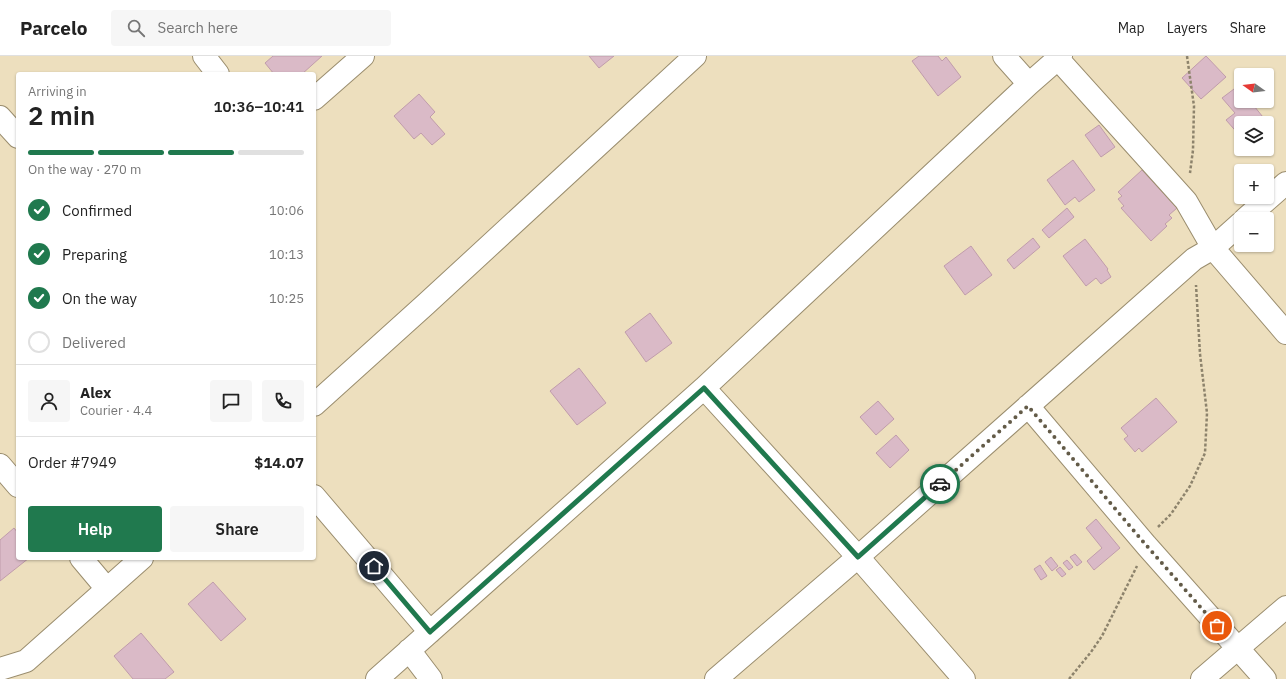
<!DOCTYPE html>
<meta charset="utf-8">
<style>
body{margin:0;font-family:"IBM Plex Sans",sans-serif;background:#f6f6f6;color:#222;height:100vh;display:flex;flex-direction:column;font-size:15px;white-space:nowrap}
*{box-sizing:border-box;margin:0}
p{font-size:13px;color:#767676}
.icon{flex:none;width:22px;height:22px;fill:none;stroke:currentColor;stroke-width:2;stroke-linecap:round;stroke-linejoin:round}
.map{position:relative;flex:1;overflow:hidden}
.panel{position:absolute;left:16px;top:16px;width:300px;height:488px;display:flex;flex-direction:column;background:#fff;border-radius:4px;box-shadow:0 1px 3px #0004}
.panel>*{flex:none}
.needle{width:26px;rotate:284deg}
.fabs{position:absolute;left:1234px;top:12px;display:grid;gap:8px}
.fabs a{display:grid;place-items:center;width:40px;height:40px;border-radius:4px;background:#fff;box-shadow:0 1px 3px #0004;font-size:20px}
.pin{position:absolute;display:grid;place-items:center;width:34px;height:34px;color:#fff;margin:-17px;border:2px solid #fff;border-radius:50%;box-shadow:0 1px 4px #0007}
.courier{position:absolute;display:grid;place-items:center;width:40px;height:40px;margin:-20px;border:3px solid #20794e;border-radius:50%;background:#fff;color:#222;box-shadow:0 1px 5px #0007}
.head em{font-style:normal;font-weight:600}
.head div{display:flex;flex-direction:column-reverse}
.head{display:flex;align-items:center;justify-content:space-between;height:68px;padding:0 12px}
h1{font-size:26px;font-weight:600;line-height:30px}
.bar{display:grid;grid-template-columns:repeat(4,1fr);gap:6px 4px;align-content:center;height:48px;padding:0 12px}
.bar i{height:5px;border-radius:3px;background:#e0e0e0}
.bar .on{background:#20794e}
.bar p{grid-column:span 4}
.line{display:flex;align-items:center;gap:10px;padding:0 12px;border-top:1px solid #e0e0e0}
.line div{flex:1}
.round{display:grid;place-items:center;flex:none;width:42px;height:42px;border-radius:4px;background:#f6f6f6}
ol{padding:0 12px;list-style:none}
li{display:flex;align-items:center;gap:12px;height:44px}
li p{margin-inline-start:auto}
li .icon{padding:4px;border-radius:50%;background:#20794e;color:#fff;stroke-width:4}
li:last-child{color:#767676}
li i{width:22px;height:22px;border:2px solid #e0e0e0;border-radius:50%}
.primary-button{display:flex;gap:8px;margin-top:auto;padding:8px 12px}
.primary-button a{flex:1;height:46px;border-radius:4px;background:#20794e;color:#fff;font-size:16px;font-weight:600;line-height:46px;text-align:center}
.primary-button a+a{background:#f6f6f6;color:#222}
header{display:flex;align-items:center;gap:24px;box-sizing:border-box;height:56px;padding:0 20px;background:#fff;border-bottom:1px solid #e0e0e0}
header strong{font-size:19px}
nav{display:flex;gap:22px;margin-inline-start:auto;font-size:14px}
.search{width:280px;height:36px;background:#f6f6f6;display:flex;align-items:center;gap:10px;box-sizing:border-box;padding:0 14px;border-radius:4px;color:#767676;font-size:15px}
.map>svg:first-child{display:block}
.building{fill:#dabac7;stroke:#c09cab}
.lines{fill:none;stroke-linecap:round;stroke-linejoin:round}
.minor-casing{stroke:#9a8d6e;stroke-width:24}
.path{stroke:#8d836c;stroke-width:2.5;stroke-dasharray:3 2;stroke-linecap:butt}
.minor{stroke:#fff;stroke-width:22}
.done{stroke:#635b48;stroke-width:4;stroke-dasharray:0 7.2}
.route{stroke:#20794e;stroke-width:5}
</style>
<header>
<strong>Parcelo</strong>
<div class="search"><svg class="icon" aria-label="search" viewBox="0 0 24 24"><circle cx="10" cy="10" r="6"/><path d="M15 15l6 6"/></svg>Search here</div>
<nav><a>Map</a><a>Layers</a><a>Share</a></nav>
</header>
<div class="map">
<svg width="1286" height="623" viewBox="0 0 1286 623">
<rect width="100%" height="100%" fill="#eddfbe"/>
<path class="building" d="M 273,0 L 322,0 L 302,18 L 274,18 L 265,7 Z
M 589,0 L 614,0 L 599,12 Z
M 919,0 L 938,0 L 942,5 L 946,1 L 961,21 L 938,40 L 912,5 Z
M 1206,0 L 1226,21 L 1201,43 L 1182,22 Z
M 1238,30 L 1241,34 L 1241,45 L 1250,45 L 1271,71 L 1267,74 L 1267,67 L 1241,67 L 1241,81 L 1226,64 L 1235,57 L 1222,42 Z
M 419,38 L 435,56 L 430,61 L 445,78 L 432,89 L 421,77 L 414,83 L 394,60 Z
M 1099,69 L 1115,91 L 1101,101 L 1085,79 Z
M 1073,104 L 1095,134 L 1079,146 L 1075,141 L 1065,149 L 1047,124 Z
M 1142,114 L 1177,152 L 1169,159 L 1172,162 L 1165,168 L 1167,170 L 1151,185 L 1121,152 L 1124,150 L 1118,143 L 1122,140 L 1118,136 Z
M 1067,152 L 1074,161 L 1049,182 L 1042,174 Z
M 1033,182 L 1040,191 L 1014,213 L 1007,204 Z
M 1085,183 L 1108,213 L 1107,214 L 1111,221 L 1101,228 L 1096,222 L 1086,230 L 1063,200 Z
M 971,190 L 992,219 L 965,239 L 944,210 Z
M 650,257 L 672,287 L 646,306 L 625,276 Z
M 579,312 L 606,347 L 577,369 L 550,335 Z
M 1156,342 L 1177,366 L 1142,396 L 1139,392 L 1135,396 L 1124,383 L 1128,380 L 1121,372 Z
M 878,345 L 894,363 L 876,379 L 860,361 Z
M 896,379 L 909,394 L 890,412 L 876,397 Z
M 1096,463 L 1120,492 L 1094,514 L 1087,505 L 1102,492 L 1086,472 Z
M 14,472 L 18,477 L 18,502 L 29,502 L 0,525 L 0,484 Z
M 1075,498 L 1082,506 L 1077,510 L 1070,501 Z
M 1051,501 L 1058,510 L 1052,515 L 1045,506 Z
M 1067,504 L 1073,511 L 1069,514 L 1063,507 Z
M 1040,509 L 1047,520 L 1041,524 L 1034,513 Z
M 1060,511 L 1066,518 L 1062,521 L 1056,514 Z
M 213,526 L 246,563 L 221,585 L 188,548 Z
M 141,577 L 174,616 L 165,623 L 133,623 L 114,600 Z"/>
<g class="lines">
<g class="minor-casing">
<path id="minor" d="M 204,0 L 218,18
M 1004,0 L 1029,28
M 1058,3 L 1186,145 L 1213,192 L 1286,277
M 314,43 L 363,0
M 0,61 L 18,81
M 1245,163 L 1286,127
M 704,332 L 858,501 L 964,623
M 314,349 L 426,248 L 695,0
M 1028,350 L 1146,489 L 1265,623
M 0,409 L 18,430
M 314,440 L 430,576
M 81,502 L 107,533
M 409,594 L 431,623
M 0,613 L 26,605 L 142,502
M 377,623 L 704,332 L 1029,28 L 1061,0
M 716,623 L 858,501 L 1194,203 L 1213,192 L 1241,167
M 1202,623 L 1286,551"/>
</g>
<path class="path" d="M 1187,0 L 1194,50 L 1193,94 L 1190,117
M 1158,471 L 1171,458 L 1190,430 L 1205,397 L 1207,357 L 1200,298 L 1196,229
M 1069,623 L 1091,596 L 1102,580 L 1137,510"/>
<use href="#minor" class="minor"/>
</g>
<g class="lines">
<path class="done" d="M 940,428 L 1028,350 L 1146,489 L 1217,570"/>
<path class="route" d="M 374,510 L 430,576 L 704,332 L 858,501 L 940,428"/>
</g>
</svg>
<div class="fabs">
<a><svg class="needle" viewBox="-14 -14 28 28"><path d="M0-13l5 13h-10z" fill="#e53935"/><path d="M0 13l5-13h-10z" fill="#767676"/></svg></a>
<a><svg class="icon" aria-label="layers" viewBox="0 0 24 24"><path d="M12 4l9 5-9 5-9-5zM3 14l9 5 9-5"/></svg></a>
<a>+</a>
<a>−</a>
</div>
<div class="pin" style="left:1217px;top:570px;background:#ea580c"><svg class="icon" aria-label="bag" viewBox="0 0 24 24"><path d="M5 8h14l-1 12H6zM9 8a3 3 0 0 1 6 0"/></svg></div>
<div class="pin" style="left:374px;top:510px;background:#1f2937"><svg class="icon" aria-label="home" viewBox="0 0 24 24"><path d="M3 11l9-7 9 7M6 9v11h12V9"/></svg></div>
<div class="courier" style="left:940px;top:428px"><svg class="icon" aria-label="car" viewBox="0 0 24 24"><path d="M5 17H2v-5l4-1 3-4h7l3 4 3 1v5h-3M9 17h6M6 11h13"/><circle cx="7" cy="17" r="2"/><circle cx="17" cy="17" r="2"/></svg></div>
<section class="panel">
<div class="head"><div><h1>2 min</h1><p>Arriving in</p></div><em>10:36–10:41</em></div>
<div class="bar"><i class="on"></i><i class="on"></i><i class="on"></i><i></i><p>On the way · 270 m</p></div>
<ol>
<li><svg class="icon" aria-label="check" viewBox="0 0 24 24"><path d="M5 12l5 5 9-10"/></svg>Confirmed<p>10:06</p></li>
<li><svg class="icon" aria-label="check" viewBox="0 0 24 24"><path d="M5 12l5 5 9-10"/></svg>Preparing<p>10:13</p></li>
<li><svg class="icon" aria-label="check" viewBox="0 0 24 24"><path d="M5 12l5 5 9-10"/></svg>On the way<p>10:25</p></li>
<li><i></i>Delivered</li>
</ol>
<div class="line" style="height:72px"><a class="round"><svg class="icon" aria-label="person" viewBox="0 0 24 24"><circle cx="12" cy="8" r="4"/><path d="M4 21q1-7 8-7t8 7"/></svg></a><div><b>Alex</b><p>Courier · 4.4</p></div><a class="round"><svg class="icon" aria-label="chat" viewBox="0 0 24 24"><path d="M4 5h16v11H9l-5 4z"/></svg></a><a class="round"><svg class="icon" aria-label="phone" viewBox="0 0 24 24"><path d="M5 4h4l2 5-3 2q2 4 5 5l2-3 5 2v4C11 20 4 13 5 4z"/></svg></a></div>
<div class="line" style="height:52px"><div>Order #7949</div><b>$14.07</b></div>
<div class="primary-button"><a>Help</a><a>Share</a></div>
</section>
</div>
